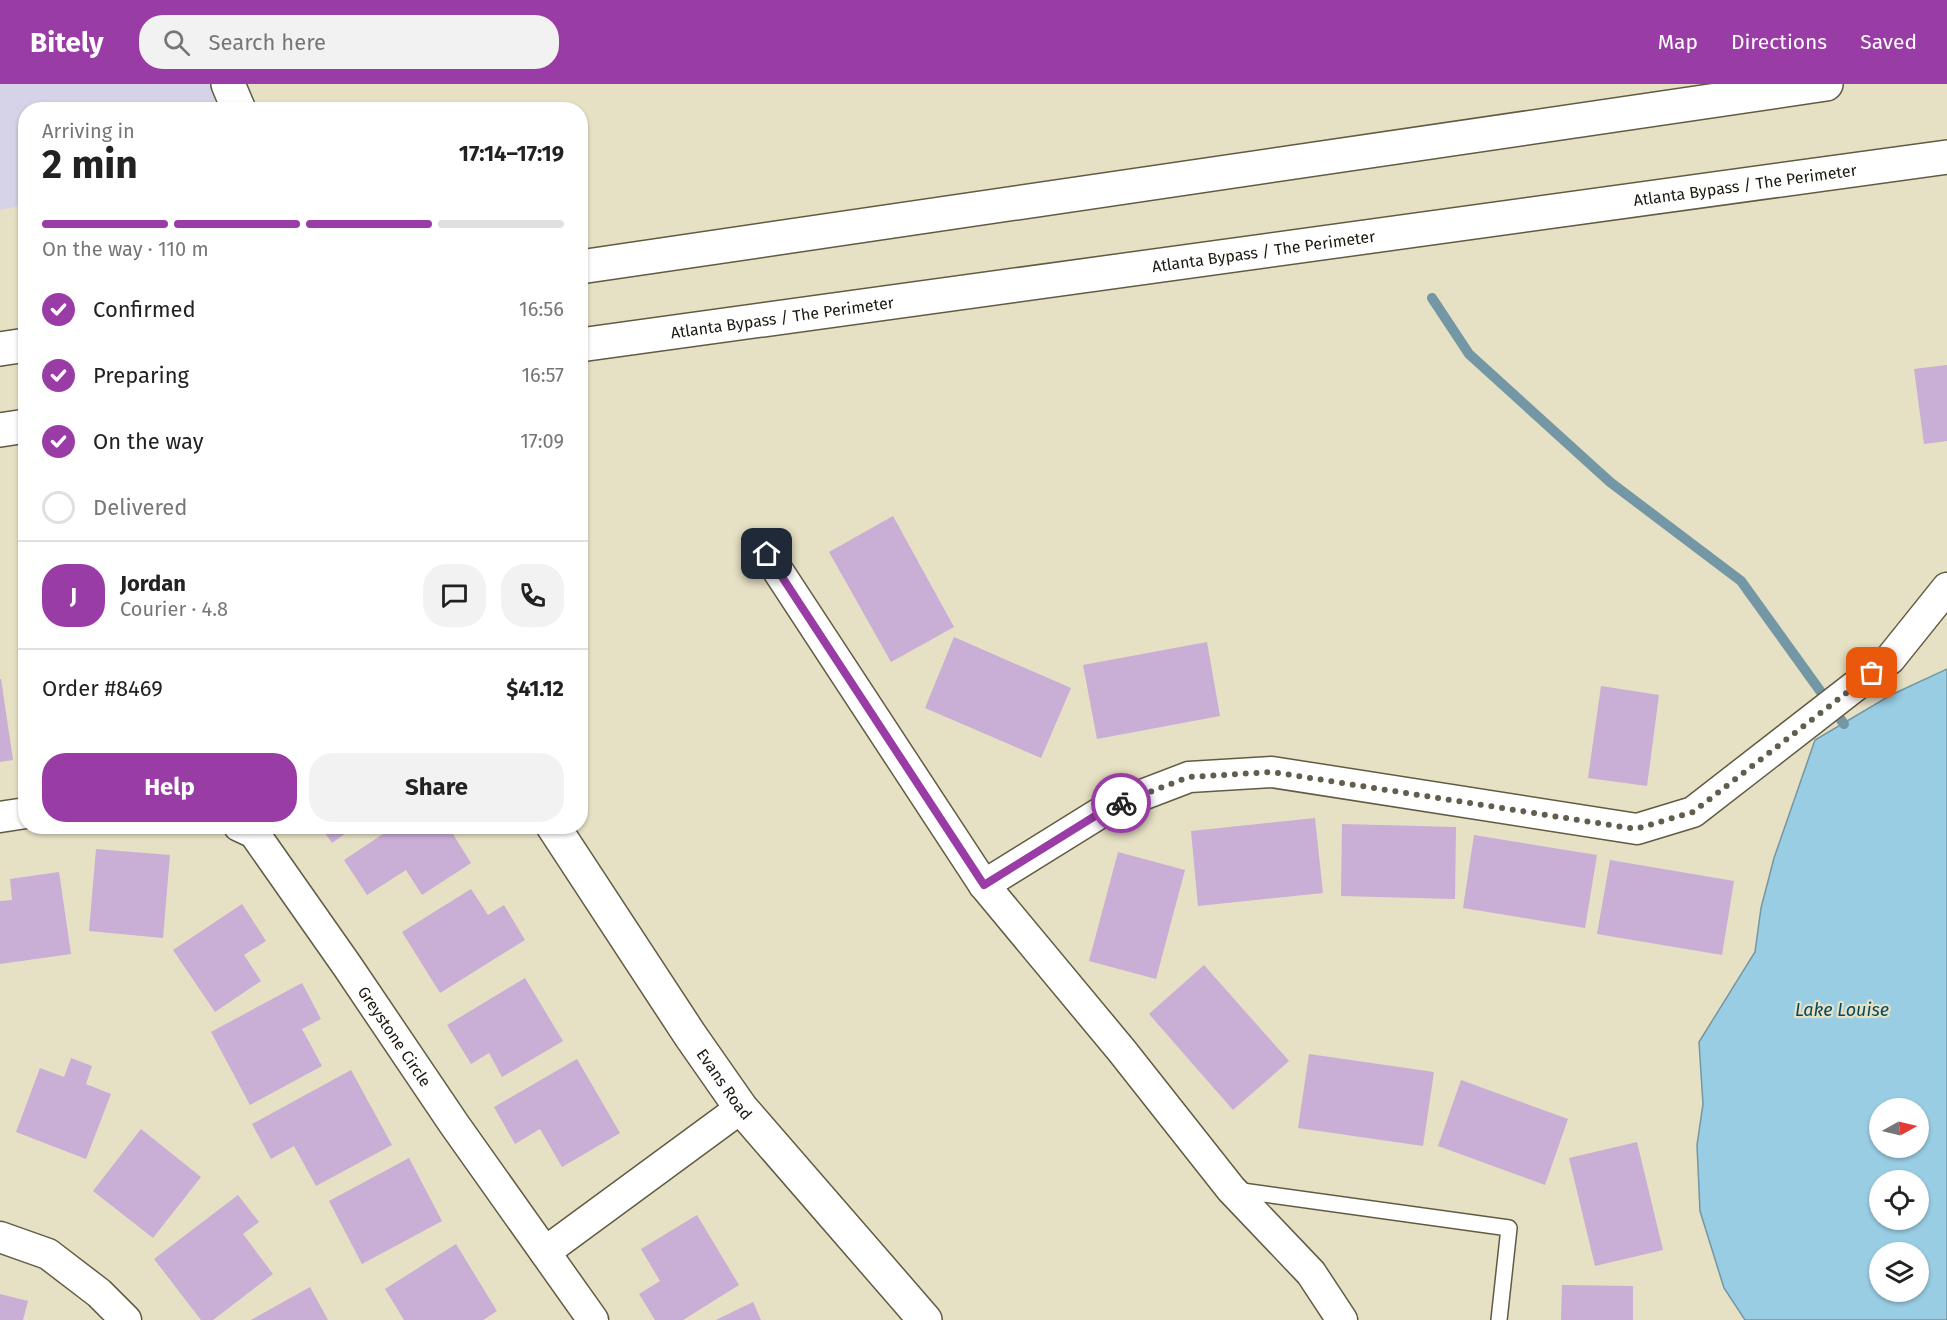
<!DOCTYPE html>
<meta charset="utf-8">
<style>
body{margin:0;font-family:"Fira Sans",sans-serif;background:#f2f2f2;color:#222;height:100vh;display:flex;flex-direction:column;font-size:22px;white-space:nowrap}
*{box-sizing:border-box;margin:0}
p{font-size:20px;color:#767676}
.icon{flex:none;width:33px;height:33px;fill:none;stroke:currentColor;stroke-width:2;stroke-linecap:round;stroke-linejoin:round}
.map{position:relative;flex:1;overflow:hidden}
.side{position:absolute;left:18px;top:18px;width:570px;height:732px;display:flex;flex-direction:column;background:#fff;border-radius:24px;box-shadow:0 2px 4px #0004}
.side>*{flex:none}
.needle{width:39px;rotate:82deg}
.tools{position:absolute;left:1869px;top:1014px;display:grid;gap:12px}
.tools a{display:grid;place-items:center;width:60px;height:60px;border-radius:50%;background:#fff;box-shadow:0 2px 4px #0004;font-size:30px}
.pin{position:absolute;display:grid;place-items:center;width:51px;height:51px;color:#fff;margin:-26px;border-radius:12px;box-shadow:0 3px 9px #0006}
.courier{position:absolute;display:grid;place-items:center;width:60px;height:60px;margin:-30px;border:4px solid #9a3ca6;border-radius:50%;background:#fff;color:#222;box-shadow:0 2px 8px #0007}
.summary em{font-style:normal;font-weight:700}
.summary div{display:flex;flex-direction:column-reverse}
.summary{display:flex;align-items:center;justify-content:space-between;height:102px;padding:0 24px}
h1{font-size:39px;font-weight:700;line-height:45px}
.bar{display:grid;grid-template-columns:repeat(4,1fr);gap:9px 6px;align-content:center;height:72px;padding:0 24px}
.bar i{height:8px;border-radius:4px;background:#e0e0e0}
.bar .current{background:#9a3ca6}
.bar p{grid-column:span 4}
.line{display:flex;align-items:center;gap:15px;padding:0 24px;border-top:2px solid #e0e0e0}
.line div{flex:1}
.round{display:grid;place-items:center;flex:none;width:63px;height:63px;border-radius:24px;background:#f2f2f2}
ol{padding:0 24px;list-style:none}
li{display:flex;align-items:center;gap:18px;height:66px}
li p{margin-inline-start:auto}
li .icon{padding:6px;border-radius:50%;background:#9a3ca6;color:#fff;stroke-width:4}
li:last-child{color:#767676}
li i{width:33px;height:33px;border:3px solid #e0e0e0;border-radius:50%}
.cta{display:flex;gap:12px;margin-top:auto;padding:12px 24px}
.cta a{flex:1;height:69px;border-radius:24px;background:#9a3ca6;color:#fff;font-size:24px;font-weight:700;line-height:69px;text-align:center}
.cta a+a{background:#f2f2f2;color:#222}
header{display:flex;align-items:center;gap:36px;box-sizing:border-box;height:84px;padding:0 30px;background:#9a3ca6;color:#fff}
header strong{font-size:28px}
nav{display:flex;gap:33px;margin-inline-start:auto;font-size:21px}
.search{width:420px;height:54px;background:#f2f2f2;display:flex;align-items:center;gap:15px;box-sizing:border-box;padding:0 21px;border-radius:24px;color:#767676;font-size:22px}
.map>svg:first-child{display:block}
.commercial{fill:#d6d3e8}
.water{fill:#99cde4;stroke:#7397a4;stroke-width:1.5;fill-rule:evenodd}
.lines{fill:none;stroke-linecap:round;stroke-linejoin:round}
.stream{stroke:#7397a4;stroke-width:10}
.building{fill:#c9aed5}
.lane-casing{stroke:#605b42;stroke-width:18}
.street-casing{stroke:#605b42;stroke-width:33}
.secondary-casing{stroke:#605b42;stroke-width:36}
.highway-casing{stroke:#605b42;stroke-width:36}
.lane{stroke:#fff;stroke-width:15}
.street{stroke:#fff;stroke-width:30}
.secondary{stroke:#fff;stroke-width:33}
.highway{stroke:#fff;stroke-width:33}
.done{stroke:#615e4e;stroke-width:6;stroke-dasharray:0 10.8}
.route{stroke:#9a3ca6;stroke-width:8}
.labels{text-anchor:middle;dominant-baseline:central;stroke-width:4.5;stroke-linejoin:round;paint-order:stroke}
.street-label{font-size:16px;fill:#1a180e;stroke:#e6e0c4}
.water-label{font-size:18px;font-style:italic;fill:#004a61;stroke:#e6e0c4}
</style>
<header>
<strong>Bitely</strong>
<div class="search"><svg class="icon" aria-label="search" viewBox="0 0 24 24"><circle cx="10" cy="10" r="6"/><path d="M15 15l6 6"/></svg>Search here</div>
<nav><a>Map</a><a>Directions</a><a>Saved</a></nav>
</header>
<div class="map">
<svg width="1947" height="1236" viewBox="0 0 1947 1236">
<rect width="100%" height="100%" fill="#e6e0c4"/>
<path class="commercial" d="M 0,0 L 243,0 L 248,25 L 26,26 L 25,121 L 0,126 Z"/>
<path class="water" d="M 1947,585 L 1947,1236 L 1745,1236 L 1724,1204 L 1700,1127 L 1697,1061 L 1703,1020 L 1699,958 L 1755,868 L 1761,824 L 1774,774 L 1815,656 L 1891,611 ZM 1880,1024 L 1918,1024 L 1918,1064 L 1880,1064 ZM 1880,1096 L 1918,1096 L 1918,1136 L 1880,1136 ZM 1880,1168 L 1918,1168 L 1918,1208 L 1880,1208 Z"/>
<g class="lines">
<path class="stream" d="M 1432,214 L 1469,270 L 1610,398 L 1741,497 L 1844,640"/>
</g>
<path class="building" d="M 1947,281 L 1947,357 L 1924,360 L 1914,285 Z
M 893,432 L 954,543 L 891,578 L 829,468 Z
M 954,553 L 1071,604 L 1041,674 L 925,624 Z
M 1207,558 L 1220,632 L 1097,655 L 1083,581 Z
M 26,567 L 26,595 L 24,596 L 20,568 Z
M 0,595 L 1,595 L 13,676 L 0,678 Z
M 1601,602 L 1659,611 L 1647,702 L 1588,694 Z
M 1315,734 L 1323,809 L 1198,822 L 1191,747 Z
M 1342,740 L 1456,743 L 1455,815 L 1341,812 Z
M 320,742 L 356,742 L 332,759 Z
M 395,742 L 448,742 L 471,779 L 422,811 L 406,786 L 367,811 L 344,776 Z
M 1474,751 L 1597,771 L 1585,844 L 1463,824 Z
M 96,765 L 170,771 L 163,854 L 89,847 Z
M 1118,768 L 1185,786 L 1156,895 L 1089,877 Z
M 1610,776 L 1734,797 L 1722,871 L 1597,850 Z
M 59,788 L 71,870 L 0,880 L 0,817 L 12,816 L 10,795 Z
M 471,805 L 488,831 L 504,821 L 525,856 L 440,909 L 402,848 Z
M 242,820 L 266,857 L 244,871 L 261,897 L 215,928 L 173,866 Z
M 1204,881 L 1289,977 L 1233,1026 L 1149,930 Z
M 525,894 L 563,957 L 502,993 L 489,969 L 471,980 L 447,941 Z
M 302,899 L 321,935 L 302,945 L 322,982 L 250,1021 L 211,948 Z
M 1309,970 L 1434,988 L 1423,1062 L 1298,1044 Z
M 71,974 L 92,982 L 86,1000 L 111,1010 L 86,1075 L 16,1048 L 40,984 L 64,993 Z
M 577,975 L 620,1049 L 562,1083 L 540,1045 L 515,1060 L 494,1023 Z
M 351,986 L 392,1061 L 316,1102 L 294,1062 L 271,1075 L 252,1040 Z
M 1461,996 L 1568,1035 L 1545,1101 L 1438,1062 Z
M 141,1045 L 201,1093 L 153,1154 L 93,1107 Z
M 1637,1058 L 1663,1166 L 1595,1182 L 1569,1074 Z
M 409,1074 L 442,1137 L 362,1180 L 329,1117 Z
M 238,1111 L 259,1138 L 243,1150 L 273,1190 L 213,1236 L 201,1236 L 154,1175 Z
M 697,1131 L 739,1201 L 683,1236 L 655,1236 L 639,1210 L 660,1197 L 641,1165 Z
M 456,1160 L 497,1227 L 483,1236 L 404,1236 L 385,1205 Z
M 1562,1201 L 1633,1202 L 1633,1236 L 1561,1236 Z
M 310,1203 L 328,1236 L 251,1236 Z
M 0,1210 L 28,1217 L 23,1236 L 0,1236 Z
M 753,1218 L 761,1236 L 716,1236 Z"/>
<g class="lines">
<g class="lane-casing">
<path id="lane" d="M 1235,1106 L 1509,1144 L 1499,1236"/>
</g>
<g class="street-casing">
<g id="street">
<path d="M 767,470 L 984,801 L 1122,967 L 1231,1105 L 1311,1189 L 1342,1236"/>
<path d="M 0,733 L 26,729"/>
<path id="s1" d="M 239,742 L 254,749 L 348,883 L 454,1040 L 593,1236"/>
<path d="M 984,801 L 1108,724 L 1189,693 L 1272,688 L 1637,745 L 1693,728 L 1890,575 L 1947,504"/>
<path d="M 0,1153 L 48,1170 L 99,1209 L 126,1236"/>
<path d="M 545,1168 L 741,1024"/>
</g>
</g>
<g class="secondary-casing">
<g id="secondary">
<path d="M 228,0 L 239,26"/>
<path id="s2" d="M 553,742 L 690,951 L 741,1024 L 925,1236"/>
</g>
</g>
<g class="highway-casing">
<g id="highway">
<path d="M 580,183 L 1826,0"/>
<path id="s3" d="M 580,261 L 1947,73"/>
<path d="M 0,265 L 26,261"/>
<path d="M 0,346 L 26,342"/>
</g>
</g>
<use href="#lane" class="lane"/>
<use href="#street" class="street"/>
<use href="#secondary" class="secondary"/>
<use href="#highway" class="highway"/>
</g>
<g class="lines">
<path class="done" d="M 1121,719 L 1189,693 L 1272,688 L 1636,745 L 1693,728 L 1872,589"/>
<path class="route" d="M 767,470 L 984,801 L 1108,724 L 1121,719"/>
</g>
<g class="labels">
<g class="street-label">
<text stroke="none"><textPath href="#s3" startOffset="1176">Atlanta Bypass / The Perimeter</textPath></text>
<text stroke="none"><textPath href="#s3" startOffset="690">Atlanta Bypass / The Perimeter</textPath></text>
<text stroke="none"><textPath href="#s3" startOffset="204">Atlanta Bypass / The Perimeter</textPath></text>
<text stroke="none"><textPath href="#s1" startOffset="264">Greystone Circle</textPath></text>
<text stroke="none"><textPath href="#s2" startOffset="310">Evans Road</textPath></text>
</g>
<g class="water-label">
<text x="1842" y="926">Lake Louise</text>
</g>
</g>
</svg>
<div class="tools">
<a><svg class="needle" viewBox="-14 -14 28 28"><path d="M0-13l5 13h-10z" fill="#e53935"/><path d="M0 13l5-13h-10z" fill="#767676"/></svg></a>
<a><svg class="icon" aria-label="locate" viewBox="0 0 24 24"><circle cx="12" cy="12" r="6"/><path d="M12 2v4M12 18v4M2 12h4M18 12h4"/></svg></a>
<a><svg class="icon" aria-label="layers" viewBox="0 0 24 24"><path d="M12 4l9 5-9 5-9-5zM3 14l9 5 9-5"/></svg></a>
</div>
<div class="pin" style="left:1872px;top:589px;background:#ea580c"><svg class="icon" aria-label="bag" viewBox="0 0 24 24"><path d="M5 8h14l-1 12H6zM9 8a3 3 0 0 1 6 0"/></svg></div>
<div class="pin" style="left:767px;top:470px;background:#1f2937"><svg class="icon" aria-label="home" viewBox="0 0 24 24"><path d="M3 11l9-7 9 7M6 9v11h12V9"/></svg></div>
<div class="courier" style="left:1121px;top:719px"><svg class="icon" aria-label="bike" viewBox="0 0 24 24"><circle cx="6" cy="16" r="4"/><circle cx="18" cy="16" r="4"/><path d="M6 16l4-8h5l3 8M10 8l3 8H6M13 5h3"/></svg></div>
<section class="side">
<div class="summary"><div><h1>2 min</h1><p>Arriving in</p></div><em>17:14–17:19</em></div>
<div class="bar"><i class="current"></i><i class="current"></i><i class="current"></i><i></i><p>On the way · 110 m</p></div>
<ol>
<li><svg class="icon" aria-label="check" viewBox="0 0 24 24"><path d="M5 12l5 5 9-10"/></svg>Confirmed<p>16:56</p></li>
<li><svg class="icon" aria-label="check" viewBox="0 0 24 24"><path d="M5 12l5 5 9-10"/></svg>Preparing<p>16:57</p></li>
<li><svg class="icon" aria-label="check" viewBox="0 0 24 24"><path d="M5 12l5 5 9-10"/></svg>On the way<p>17:09</p></li>
<li><i></i>Delivered</li>
</ol>
<div class="line" style="height:108px"><b class="round" style="background:#9a3ca6;color:#fff">J</b><div><b>Jordan</b><p>Courier · 4.8</p></div><a class="round"><svg class="icon" aria-label="chat" viewBox="0 0 24 24"><path d="M4 5h16v11H9l-5 4z"/></svg></a><a class="round"><svg class="icon" aria-label="phone" viewBox="0 0 24 24"><path d="M5 4h4l2 5-3 2q2 4 5 5l2-3 5 2v4C11 20 4 13 5 4z"/></svg></a></div>
<div class="line" style="height:78px"><div>Order #8469</div><b>$41.12</b></div>
<div class="cta"><a>Help</a><a>Share</a></div>
</section>
</div>
